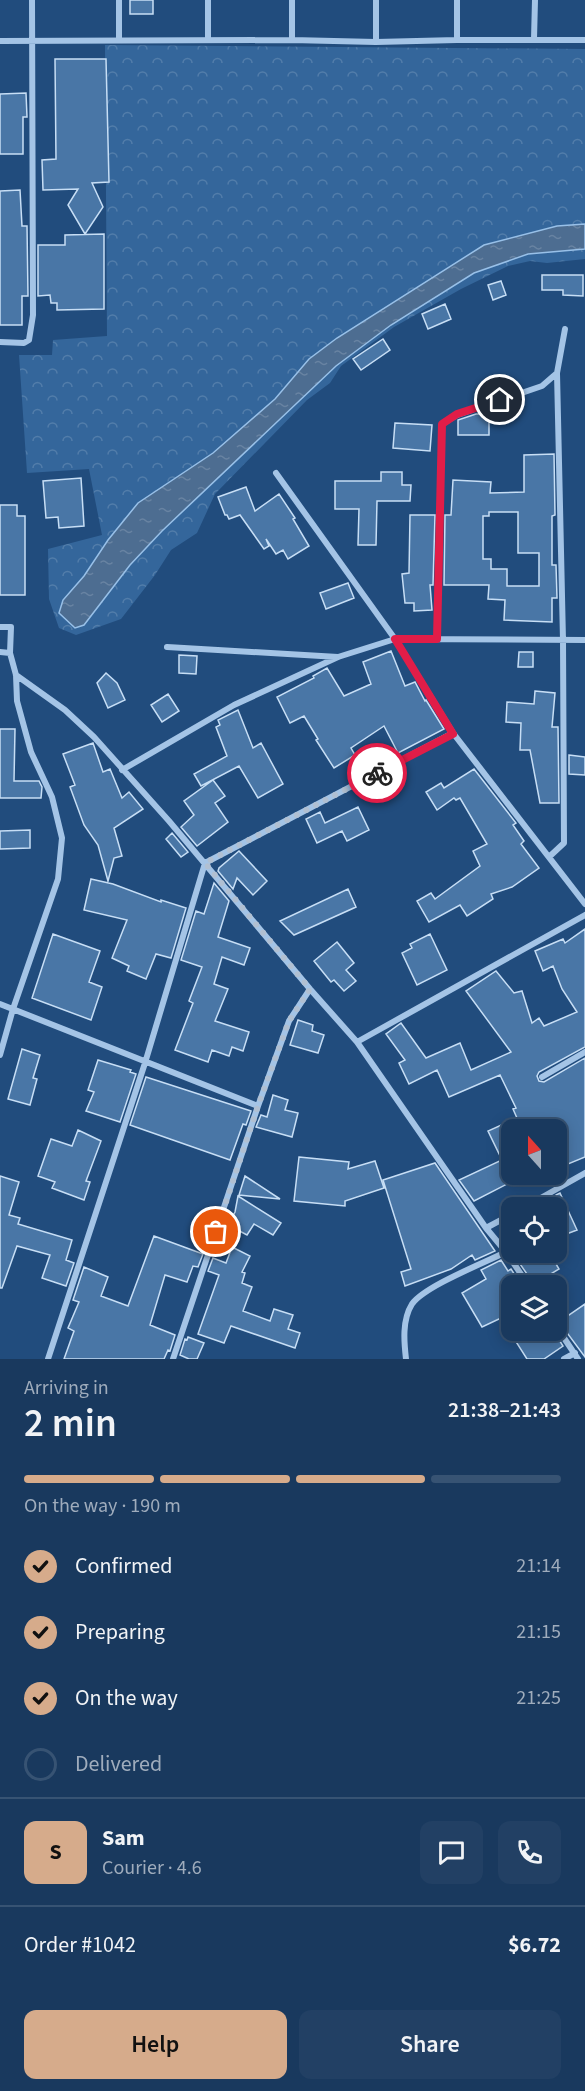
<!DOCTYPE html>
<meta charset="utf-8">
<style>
body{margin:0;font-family:"Source Sans 3",sans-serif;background:#224064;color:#f1f3f6;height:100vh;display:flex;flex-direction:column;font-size:22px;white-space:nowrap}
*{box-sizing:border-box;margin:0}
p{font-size:20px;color:#9facbc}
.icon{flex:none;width:33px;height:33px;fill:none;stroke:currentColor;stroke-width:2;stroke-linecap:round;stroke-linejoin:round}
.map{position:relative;height:1359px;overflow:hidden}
.drawer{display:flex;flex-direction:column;background:#19395e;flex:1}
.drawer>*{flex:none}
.needle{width:39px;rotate:339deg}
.controls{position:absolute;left:501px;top:1119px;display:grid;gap:12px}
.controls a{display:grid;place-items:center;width:66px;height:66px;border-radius:12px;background:#19395e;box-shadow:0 3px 15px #0003,0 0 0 2px #375373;font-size:30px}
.pin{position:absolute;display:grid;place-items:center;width:51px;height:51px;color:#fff;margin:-26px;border:3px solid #fff;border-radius:50%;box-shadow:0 2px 6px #0007}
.courier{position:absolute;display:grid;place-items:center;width:60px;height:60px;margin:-30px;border:4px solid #e11d48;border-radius:50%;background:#fff;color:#222;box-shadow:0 2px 8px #0007}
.head em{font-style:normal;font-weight:600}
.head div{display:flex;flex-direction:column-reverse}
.head{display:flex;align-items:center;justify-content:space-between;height:102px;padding:0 24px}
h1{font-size:39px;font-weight:600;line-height:45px}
.bar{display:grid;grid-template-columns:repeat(4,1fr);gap:9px 6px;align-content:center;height:72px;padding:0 24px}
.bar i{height:8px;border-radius:4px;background:#375373}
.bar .on{background:#d6ab8b}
.bar p{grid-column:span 4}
.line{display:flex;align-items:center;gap:15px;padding:0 24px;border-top:2px solid #375373}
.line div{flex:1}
.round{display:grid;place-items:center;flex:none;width:63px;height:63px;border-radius:12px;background:#224064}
ol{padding:0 24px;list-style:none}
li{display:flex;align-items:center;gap:18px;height:66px}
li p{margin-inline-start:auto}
li .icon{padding:6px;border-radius:50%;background:#d6ab8b;color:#111;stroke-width:4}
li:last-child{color:#9facbc}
li i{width:33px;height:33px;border:3px solid #375373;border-radius:50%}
.action{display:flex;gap:12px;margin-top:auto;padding:12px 24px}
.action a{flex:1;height:69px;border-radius:12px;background:#d6ab8b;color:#111;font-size:24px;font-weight:600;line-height:69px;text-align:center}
.action a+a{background:#224064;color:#f1f3f6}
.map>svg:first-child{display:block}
.forest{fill:url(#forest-crowns)}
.water{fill:url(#water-ripples);stroke:#98c0e8;stroke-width:1.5}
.building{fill:#4976a6;stroke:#c7def5;stroke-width:1.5;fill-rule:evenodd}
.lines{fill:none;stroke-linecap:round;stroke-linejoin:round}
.street{stroke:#a4c4e6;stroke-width:6}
.done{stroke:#b1c0d2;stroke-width:6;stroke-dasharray:0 10.8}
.route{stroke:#e11d48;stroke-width:8}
</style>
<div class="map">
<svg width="585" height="1359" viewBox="0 0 585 1359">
<defs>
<pattern id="forest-crowns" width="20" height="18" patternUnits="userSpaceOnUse" patternTransform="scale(1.5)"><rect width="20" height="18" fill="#34669b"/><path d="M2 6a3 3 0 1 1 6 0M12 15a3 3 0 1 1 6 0" fill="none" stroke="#527daa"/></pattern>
<pattern id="water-ripples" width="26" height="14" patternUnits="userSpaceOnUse" patternTransform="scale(1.5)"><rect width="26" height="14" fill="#4d6d91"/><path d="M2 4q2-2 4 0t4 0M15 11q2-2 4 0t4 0" fill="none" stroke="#6883a2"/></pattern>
</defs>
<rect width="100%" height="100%" fill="#214c7d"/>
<path class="forest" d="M 105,45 L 585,49 L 585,259 L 547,263 L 530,261 L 508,266 L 461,289 L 394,327 L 341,366 L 330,383 L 307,400 L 215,494 L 197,533 L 171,550 L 155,575 L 121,619 L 76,635 L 59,628 L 49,599 L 48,549 L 102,535 L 89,469 L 27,473 L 19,355 L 52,355 L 53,340 L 107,336 Z"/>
<path class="water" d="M 585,224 L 585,249 L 528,254 L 474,273 L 391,325 L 336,366 L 162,531 L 130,565 L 84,625 L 75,628 L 59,613 L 63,600 L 84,576 L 108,540 L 138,503 L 213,453 L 275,399 L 309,359 L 337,338 L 484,245 L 557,226 Z"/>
<path class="building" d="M 130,0 L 153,0 L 153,14 L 130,14 Z
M 55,59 L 106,59 L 109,182 L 92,183 L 103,207 L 85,234 L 68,205 L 78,189 L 43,190 L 42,160 L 56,159 Z
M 26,93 L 27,117 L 23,117 L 23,154 L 0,154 L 0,94 Z
M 20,190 L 22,226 L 27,226 L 28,296 L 22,296 L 22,325 L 0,325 L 0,191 Z
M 104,234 L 104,309 L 57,310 L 57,303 L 51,303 L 50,295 L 38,296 L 38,245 L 65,245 L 65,235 Z
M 542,275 L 583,275 L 583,296 L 563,295 L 563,290 L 542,290 Z
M 501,281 L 506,295 L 493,300 L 488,285 Z
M 445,304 L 451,319 L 428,329 L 422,314 Z
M 383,339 L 390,350 L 361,370 L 353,359 Z
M 476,414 L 489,414 L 489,435 L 458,435 L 458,420 Z
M 395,423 L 432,425 L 430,451 L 393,448 Z
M 554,454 L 555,515 L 552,516 L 552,565 L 556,565 L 557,598 L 552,598 L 552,622 L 504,620 L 505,600 L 488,599 L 489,585 L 444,585 L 445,515 L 451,515 L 453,480 L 491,482 L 490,493 L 524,492 L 524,455 ZM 489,512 L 518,512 L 518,553 L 539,553 L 539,586 L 507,586 L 507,569 L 491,569 L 491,559 L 483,559 L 483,516 L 489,516 Z
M 381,472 L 402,472 L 402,485 L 411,485 L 410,501 L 377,501 L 376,545 L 358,545 L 359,509 L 335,509 L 335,481 L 381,481 Z
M 81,478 L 84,526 L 59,528 L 58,517 L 46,518 L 43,481 Z
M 246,487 L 255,511 L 279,494 L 295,518 L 293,519 L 309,546 L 288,559 L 283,550 L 276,554 L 266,539 L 269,546 L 264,549 L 240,515 L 229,519 L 227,515 L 225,515 L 218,497 Z
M 0,505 L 17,505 L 17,516 L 25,516 L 25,595 L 0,595 Z
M 410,515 L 435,515 L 433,585 L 430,585 L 432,610 L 414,611 L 414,603 L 405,603 L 402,574 L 409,573 Z
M 348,583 L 354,598 L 326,609 L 320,593 Z
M 391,651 L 405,686 L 415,682 L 425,701 L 426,700 L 444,729 L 398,753 L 384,726 L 351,748 L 355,755 L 334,768 L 316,740 L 318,739 L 304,716 L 290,723 L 277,697 L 314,678 L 313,676 L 327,668 L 344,696 L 371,684 L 363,662 Z
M 519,652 L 533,652 L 533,667 L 518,667 Z
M 179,655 L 197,656 L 196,674 L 179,673 Z
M 106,673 L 117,683 L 125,700 L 108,708 L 97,683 Z
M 535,691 L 555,693 L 552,727 L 558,727 L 559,803 L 540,803 L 530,750 L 520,750 L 521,723 L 506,722 L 507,702 L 534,704 Z
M 168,694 L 179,711 L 162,722 L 151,705 Z
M 238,710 L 253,748 L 261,743 L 283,784 L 258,798 L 239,766 L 201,786 L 194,774 L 227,756 L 216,727 L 220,725 L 218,720 Z
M 0,729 L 15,729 L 14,781 L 39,781 L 42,787 L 41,798 L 0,798 Z
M 93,743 L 103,772 L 110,769 L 122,798 L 129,792 L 143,809 L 114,828 L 122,856 L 114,858 L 108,881 L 98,845 L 84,825 L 70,787 L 75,785 L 63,754 Z
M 569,755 L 585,757 L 585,775 L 569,774 Z
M 474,769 L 516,823 L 513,825 L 524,841 L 521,844 L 539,868 L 512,887 L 491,894 L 493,899 L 467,916 L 460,905 L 429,922 L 417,901 L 431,893 L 435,899 L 480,866 L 473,851 L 487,844 L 460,798 L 456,800 L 454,798 L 437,810 L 426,792 L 441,783 L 444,788 Z
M 213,780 L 225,796 L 215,803 L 228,822 L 197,846 L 181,827 L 194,815 L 184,801 Z
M 358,807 L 369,830 L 347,841 L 342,831 L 317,843 L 306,819 L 320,812 L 325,823 Z
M 30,830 L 30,848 L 0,849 L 0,831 Z
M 172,833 L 188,852 L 181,857 L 166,839 Z
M 239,851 L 267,881 L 253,895 L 237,878 L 233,889 L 218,871 L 219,868 Z
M 91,879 L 113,884 L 161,902 L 161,900 L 186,908 L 171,958 L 156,954 L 146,979 L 127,971 L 129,966 L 112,958 L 127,920 L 84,910 Z
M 214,883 L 229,901 L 218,937 L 250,948 L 244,965 L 222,957 L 214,984 L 228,989 L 215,1021 L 249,1032 L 243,1051 L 232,1047 L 229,1056 L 212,1050 L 208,1062 L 175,1050 L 193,1003 L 189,1001 L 202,967 L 181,960 L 196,911 L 204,914 Z
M 348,889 L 356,907 L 294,935 L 280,921 Z
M 585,929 L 585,1047 L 539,1072 L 537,1076 L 539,1081 L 544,1082 L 585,1058 L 585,1157 L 556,1169 L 556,1124 L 544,1130 L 512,1130 L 511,1182 L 474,1201 L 459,1180 L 502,1160 L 488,1131 L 517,1118 L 513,1109 L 516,1108 L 500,1075 L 449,1097 L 437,1070 L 409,1084 L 399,1063 L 405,1060 L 386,1034 L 401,1023 L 426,1058 L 460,1043 L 471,1070 L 511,1052 L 466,991 L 496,971 L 514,993 L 522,991 L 532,1023 L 539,1018 L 544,1026 L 577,1012 L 562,989 L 553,966 L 543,971 L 535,951 L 563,939 L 565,943 Z
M 53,934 L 100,951 L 89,982 L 102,987 L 91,1020 L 32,998 Z
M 430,934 L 447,970 L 417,985 L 402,953 L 412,948 L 410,944 Z
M 337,942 L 354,963 L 346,970 L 356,981 L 344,991 L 334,980 L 331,982 L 314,961 Z
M 298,1020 L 313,1025 L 312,1031 L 324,1035 L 318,1053 L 290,1045 Z
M 22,1049 L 40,1055 L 33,1078 L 37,1079 L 30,1105 L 8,1099 Z
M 98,1060 L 131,1070 L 130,1072 L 136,1074 L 120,1122 L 86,1111 L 94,1092 L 88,1090 Z
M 146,1077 L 251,1111 L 246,1125 L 243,1124 L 230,1160 L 130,1125 Z
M 273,1095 L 288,1100 L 285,1110 L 298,1113 L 292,1137 L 256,1127 L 261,1115 L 267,1117 Z
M 78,1130 L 101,1141 L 86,1181 L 90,1182 L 84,1200 L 52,1188 L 55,1182 L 38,1176 L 51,1139 L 72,1146 Z
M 299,1157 L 349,1162 L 348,1169 L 375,1161 L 384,1188 L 345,1201 L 345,1206 L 294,1201 Z
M 435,1163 L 495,1251 L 475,1260 L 472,1255 L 451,1269 L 405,1286 L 401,1272 L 411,1269 L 383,1180 Z
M 0,1176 L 19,1182 L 9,1215 L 20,1218 L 18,1224 L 72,1240 L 66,1260 L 74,1263 L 66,1286 L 42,1278 L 50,1255 L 17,1246 L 2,1288 L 0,1288 Z
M 245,1176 L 280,1199 L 239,1195 Z
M 560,1193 L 577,1230 L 556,1238 L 556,1195 Z
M 238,1196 L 281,1223 L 273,1235 L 254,1224 L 247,1235 L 228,1225 L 235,1212 Z
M 154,1236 L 203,1254 L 198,1267 L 193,1266 L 187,1282 L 165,1275 L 150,1325 L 175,1335 L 170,1351 L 168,1350 L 164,1359 L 64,1359 L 74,1331 L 68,1328 L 79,1302 L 73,1300 L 84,1267 L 108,1277 L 101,1296 L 128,1306 Z
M 232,1247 L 250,1256 L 242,1272 L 245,1273 L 242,1283 L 252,1287 L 243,1311 L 270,1321 L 274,1309 L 293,1315 L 288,1329 L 300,1333 L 295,1348 L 231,1326 L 224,1343 L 198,1334 L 219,1275 L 208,1271 L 213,1258 L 226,1263 Z
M 539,1252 L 549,1252 L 559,1269 L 534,1284 L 520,1264 Z
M 501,1260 L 508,1271 L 511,1269 L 522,1286 L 512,1286 L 512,1330 L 553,1330 L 563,1346 L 544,1359 L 527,1359 L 501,1318 L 482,1327 L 462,1293 L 486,1279 L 481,1270 Z
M 585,1304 L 585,1357 L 559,1322 Z
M 188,1337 L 204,1343 L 197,1359 L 189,1359 L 180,1355 L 185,1339 L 187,1340 Z"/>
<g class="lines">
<path class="street" d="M 119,0 L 119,40
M 208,0 L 208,40
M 376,0 L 376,42
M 534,39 L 535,0
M 292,40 L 292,0
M 457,40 L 457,0
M 0,41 L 292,40 L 376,42 L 457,40 L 585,40
M 0,342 L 24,343 L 29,340 L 33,315 L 32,0
M 276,473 L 395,639 L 453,733 L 585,904
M 0,627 L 11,627 L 10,653 L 16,675 L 17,701 L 31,752 L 52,797 L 62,838 L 58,879 L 13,1009 L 0,1055
M 437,639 L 442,424 L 457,415 L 542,386 L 557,373 L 565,329
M 167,647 L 338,657
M 0,652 L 10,653
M 16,675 L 65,710 L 94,737 L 169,821 L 310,989 L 357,1042 L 486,1228 L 506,1252 L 529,1286
M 122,770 L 234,705 L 338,657 L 395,639 L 585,640
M 549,857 L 564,843 L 563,640 L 557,373
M 0,1004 L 258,1106
M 357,1042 L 585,915
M 542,1077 L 585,1052
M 523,1208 L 585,1173
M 486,1228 L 512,1214
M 556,1326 L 578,1359
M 48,1359 L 145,1063 L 205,863 L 453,733
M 173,1359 L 258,1106 L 289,1021 L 310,989
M 406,1359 C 404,1342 402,1320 412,1304 C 425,1286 484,1263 506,1252
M 564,1359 L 575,1353"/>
</g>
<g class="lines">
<path class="done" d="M 216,1232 L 258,1106 L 289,1021 L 310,989 L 205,863 L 377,773"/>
<path class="route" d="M 377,773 L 453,734 L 395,639 L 437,639 L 442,424 L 457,414 L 500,400"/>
</g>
</svg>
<div class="controls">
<a><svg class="needle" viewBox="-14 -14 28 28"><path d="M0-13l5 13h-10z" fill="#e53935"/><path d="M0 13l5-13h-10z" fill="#9facbc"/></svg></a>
<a><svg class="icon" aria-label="locate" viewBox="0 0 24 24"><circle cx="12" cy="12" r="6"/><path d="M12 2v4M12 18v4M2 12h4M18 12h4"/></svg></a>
<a><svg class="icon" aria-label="layers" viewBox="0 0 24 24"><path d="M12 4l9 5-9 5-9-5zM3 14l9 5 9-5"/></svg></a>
</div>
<div class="pin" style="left:216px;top:1232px;background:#ea580c"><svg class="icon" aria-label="bag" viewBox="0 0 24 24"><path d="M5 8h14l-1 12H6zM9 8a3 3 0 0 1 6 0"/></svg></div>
<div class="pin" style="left:500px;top:400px;background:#1f2937"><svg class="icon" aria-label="home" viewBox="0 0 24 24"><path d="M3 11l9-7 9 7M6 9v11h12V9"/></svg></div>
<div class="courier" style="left:377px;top:773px"><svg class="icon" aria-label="bike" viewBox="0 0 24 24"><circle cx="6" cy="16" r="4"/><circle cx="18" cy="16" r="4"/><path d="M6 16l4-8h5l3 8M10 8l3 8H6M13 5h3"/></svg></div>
</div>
<section class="drawer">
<div class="head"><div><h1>2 min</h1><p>Arriving in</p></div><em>21:38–21:43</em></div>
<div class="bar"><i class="on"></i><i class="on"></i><i class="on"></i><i></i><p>On the way · 190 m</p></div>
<ol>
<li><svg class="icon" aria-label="check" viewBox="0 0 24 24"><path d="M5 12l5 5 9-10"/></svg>Confirmed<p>21:14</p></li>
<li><svg class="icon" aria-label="check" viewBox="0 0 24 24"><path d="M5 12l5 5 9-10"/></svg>Preparing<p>21:15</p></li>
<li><svg class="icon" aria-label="check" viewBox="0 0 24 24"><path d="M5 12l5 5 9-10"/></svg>On the way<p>21:25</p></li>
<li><i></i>Delivered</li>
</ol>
<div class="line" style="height:108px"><b class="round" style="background:#d6ab8b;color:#111">S</b><div><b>Sam</b><p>Courier · 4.6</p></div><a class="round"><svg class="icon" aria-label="chat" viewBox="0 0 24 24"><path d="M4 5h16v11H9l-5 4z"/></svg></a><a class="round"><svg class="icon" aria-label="phone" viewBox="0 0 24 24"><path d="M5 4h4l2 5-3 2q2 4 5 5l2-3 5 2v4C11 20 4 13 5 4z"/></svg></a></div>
<div class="line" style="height:78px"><div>Order #1042</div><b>$6.72</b></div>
<div class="action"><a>Help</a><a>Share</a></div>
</section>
